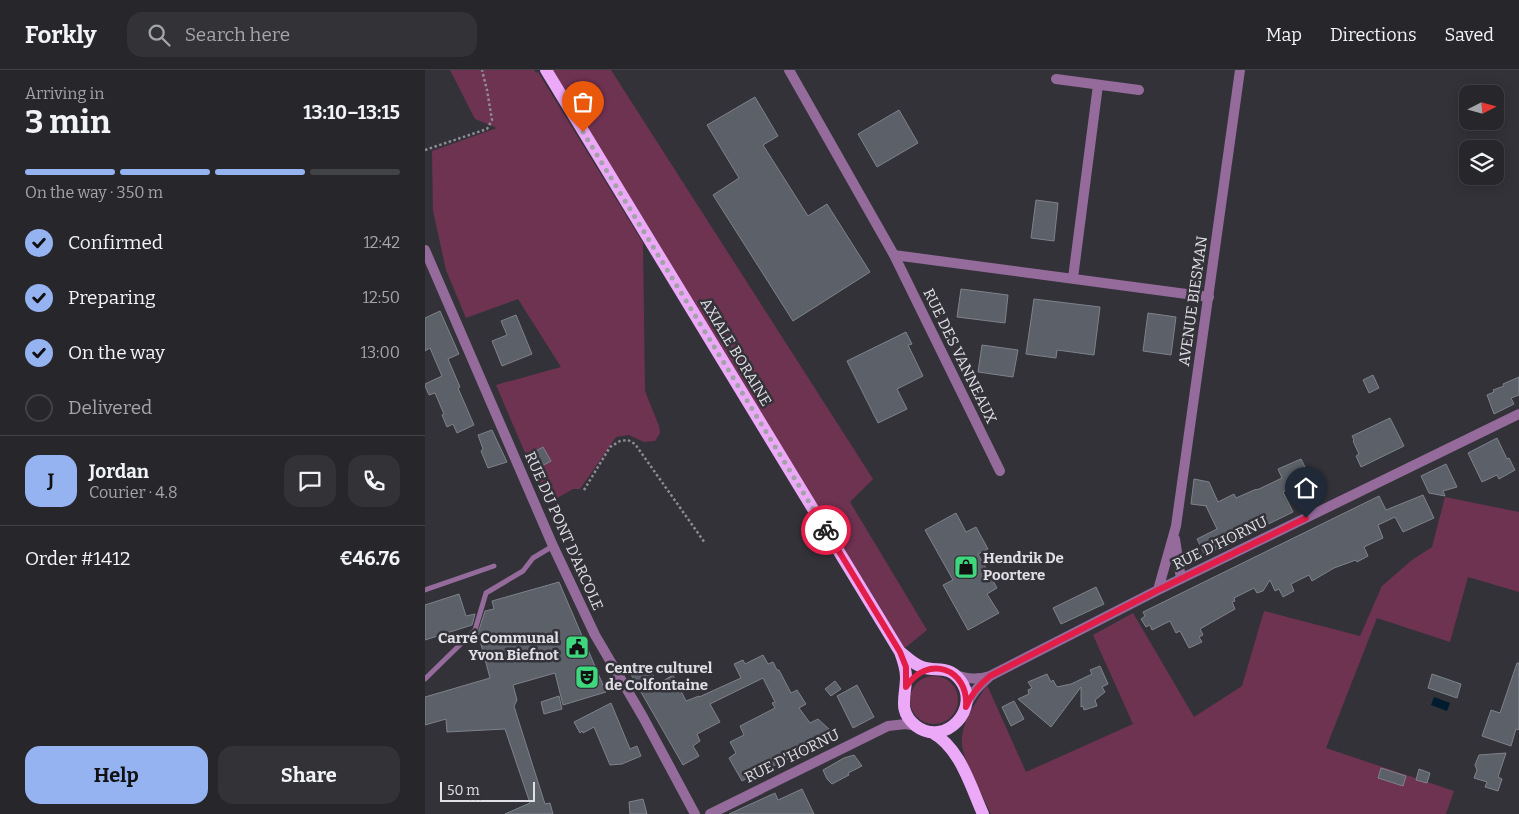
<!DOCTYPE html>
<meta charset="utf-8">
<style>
body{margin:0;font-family:Bitter,serif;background:#323237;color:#f1f3f6;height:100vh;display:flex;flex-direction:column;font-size:19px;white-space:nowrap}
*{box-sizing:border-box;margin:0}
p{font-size:16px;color:#a4a5a9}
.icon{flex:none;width:28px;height:28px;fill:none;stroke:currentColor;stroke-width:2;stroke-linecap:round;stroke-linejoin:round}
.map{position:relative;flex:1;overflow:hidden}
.sheet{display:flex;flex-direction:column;background:#26262b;width:425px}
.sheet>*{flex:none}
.needle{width:32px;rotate:84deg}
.fabs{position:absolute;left:1034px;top:15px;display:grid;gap:10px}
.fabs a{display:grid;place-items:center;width:45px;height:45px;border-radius:10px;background:#26262b;box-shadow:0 2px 12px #0003,0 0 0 1px #424347;font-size:25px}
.scale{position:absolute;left:15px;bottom:12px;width:95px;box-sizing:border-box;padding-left:5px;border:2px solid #e0dfe5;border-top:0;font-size:14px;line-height:18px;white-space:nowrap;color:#e0dfe5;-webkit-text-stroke:4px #333239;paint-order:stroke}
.pin{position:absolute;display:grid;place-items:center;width:42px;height:42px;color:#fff;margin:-51px -21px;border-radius:50% 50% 50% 0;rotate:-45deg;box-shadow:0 0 5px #0007}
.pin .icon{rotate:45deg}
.courier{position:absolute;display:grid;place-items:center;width:50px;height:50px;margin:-25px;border:4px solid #e11d48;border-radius:50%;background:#fff;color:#222;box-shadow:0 1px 6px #0007}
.summary em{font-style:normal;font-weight:700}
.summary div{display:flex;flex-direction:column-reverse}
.summary{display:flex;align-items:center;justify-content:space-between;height:85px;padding:0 25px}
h1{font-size:32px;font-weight:700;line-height:38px}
.bar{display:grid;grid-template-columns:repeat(4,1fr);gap:8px 5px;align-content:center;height:60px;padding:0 25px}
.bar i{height:6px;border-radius:4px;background:#424347}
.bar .current{background:#95b2f1}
.bar p{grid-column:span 4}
.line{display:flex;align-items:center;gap:12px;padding:0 25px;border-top:1px solid #424347}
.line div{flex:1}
.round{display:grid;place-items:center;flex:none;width:52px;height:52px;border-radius:15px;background:#323237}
ol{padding:0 25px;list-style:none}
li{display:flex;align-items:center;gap:15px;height:55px}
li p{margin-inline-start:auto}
li .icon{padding:5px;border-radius:50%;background:#95b2f1;color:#111;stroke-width:4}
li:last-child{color:#a4a5a9}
li i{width:28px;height:28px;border:2px solid #424347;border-radius:50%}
.primary-button{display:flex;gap:10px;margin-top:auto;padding:10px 25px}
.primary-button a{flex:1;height:58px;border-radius:15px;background:#95b2f1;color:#111;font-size:20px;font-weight:700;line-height:58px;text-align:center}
.primary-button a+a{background:#323237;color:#f1f3f6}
header{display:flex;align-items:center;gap:30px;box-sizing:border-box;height:70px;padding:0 25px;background:#26262b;border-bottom:1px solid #424347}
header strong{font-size:24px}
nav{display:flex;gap:28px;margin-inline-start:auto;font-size:18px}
.search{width:350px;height:45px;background:#323237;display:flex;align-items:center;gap:12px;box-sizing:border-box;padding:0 18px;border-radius:15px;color:#a4a5a9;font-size:19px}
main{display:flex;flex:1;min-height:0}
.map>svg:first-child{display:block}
.green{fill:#6f3352}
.water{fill:#001c2e}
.building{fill:#5c6068;stroke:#7e828a}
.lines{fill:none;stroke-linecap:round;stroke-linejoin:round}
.path{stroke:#8e8d94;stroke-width:2.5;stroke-dasharray:2.5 2.5;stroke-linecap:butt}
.service{stroke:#946b9b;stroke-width:5}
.minor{stroke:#946b9b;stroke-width:10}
.tertiary{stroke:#946b9b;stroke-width:10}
.primary{stroke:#eca9f7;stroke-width:12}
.done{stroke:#a3a2a9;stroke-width:5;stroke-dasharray:0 9}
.route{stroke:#e11d48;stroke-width:6}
.labels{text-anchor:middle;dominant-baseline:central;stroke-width:5;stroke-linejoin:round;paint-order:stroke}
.street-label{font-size:15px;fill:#e0dfe5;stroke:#333239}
.poi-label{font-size:15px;font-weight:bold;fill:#e0dfe5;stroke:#333239;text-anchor:start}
</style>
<header>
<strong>Forkly</strong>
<div class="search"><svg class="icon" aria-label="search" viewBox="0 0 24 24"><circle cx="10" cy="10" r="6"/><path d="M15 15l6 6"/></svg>Search here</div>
<nav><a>Map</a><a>Directions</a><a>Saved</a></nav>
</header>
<main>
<section class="sheet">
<div class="summary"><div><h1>3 min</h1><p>Arriving in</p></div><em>13:10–13:15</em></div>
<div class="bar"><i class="current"></i><i class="current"></i><i class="current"></i><i></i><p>On the way · 350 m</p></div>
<ol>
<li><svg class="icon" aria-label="check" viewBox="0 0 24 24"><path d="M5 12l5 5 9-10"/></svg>Confirmed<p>12:42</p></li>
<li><svg class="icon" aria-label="check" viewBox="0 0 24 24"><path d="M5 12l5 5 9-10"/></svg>Preparing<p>12:50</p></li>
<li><svg class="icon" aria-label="check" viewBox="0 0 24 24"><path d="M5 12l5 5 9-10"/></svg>On the way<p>13:00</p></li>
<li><i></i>Delivered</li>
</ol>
<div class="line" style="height:90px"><b class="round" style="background:#95b2f1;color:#111">J</b><div><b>Jordan</b><p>Courier · 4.8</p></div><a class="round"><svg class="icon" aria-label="chat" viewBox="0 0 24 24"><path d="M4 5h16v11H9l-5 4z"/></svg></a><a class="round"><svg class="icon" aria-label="phone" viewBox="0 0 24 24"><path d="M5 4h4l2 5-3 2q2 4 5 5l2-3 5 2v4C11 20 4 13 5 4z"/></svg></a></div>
<div class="line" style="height:65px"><div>Order #1412</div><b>€46.76</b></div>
<div class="primary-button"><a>Help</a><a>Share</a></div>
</section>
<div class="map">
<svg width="1094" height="744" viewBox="0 0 1094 744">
<rect width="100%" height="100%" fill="#333239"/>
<path class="green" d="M 25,0 L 109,0 L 111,3 L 113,2 L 218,173 L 220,321 L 234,356 L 235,363 L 230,371 L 219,372 L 204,365 L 191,367 L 155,419 L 148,419 L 122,434 L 71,315 L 136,297 L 93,229 L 41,248 L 21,200 L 8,141 L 7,81 L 72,58 L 50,49 Z
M 121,0 L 186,0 L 448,409 L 425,432 L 502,560 L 475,582 Z
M 1020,427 L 1094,442 L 1094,522 L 1043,507 L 1025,572 L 952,548 L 901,678 L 1029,721 L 1021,744 L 566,744 C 559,728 539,692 537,675 C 535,654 551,632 562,615 L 601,702 L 708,654 L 668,565 L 708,543 L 769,647 L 817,616 L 839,541 L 935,566 L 957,516 L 987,490 L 1007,477 Z
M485 630a24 24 0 1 1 48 0a24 24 0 1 1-48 0Z"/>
<path class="water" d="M 1009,627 L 1025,633 L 1022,641 L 1006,635 Z"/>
<path class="building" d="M 330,27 L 353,66 L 338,75 L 383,146 L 402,134 L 445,202 L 368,251 L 288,125 L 314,108 L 282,55 Z
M 474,40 L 493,73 L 452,97 L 433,64 Z
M 611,130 L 633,133 L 629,171 L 606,168 Z
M 536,219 L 583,225 L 580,253 L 532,247 Z
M 609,229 L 675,237 L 669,285 L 632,280 L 631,288 L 601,284 Z
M 15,241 L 34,284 L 23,289 L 35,317 L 33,318 L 49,355 L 32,363 L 28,354 L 22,357 L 17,345 L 19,344 L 10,323 L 4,325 L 0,316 L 0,314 L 17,306 L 5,278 L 0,281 L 0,248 Z
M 723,243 L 751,247 L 746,285 L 718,281 Z
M 91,245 L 107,284 L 77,296 L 67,271 L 82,265 L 76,251 Z
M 481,262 L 487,274 L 483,275 L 498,306 L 472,319 L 482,339 L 453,353 L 422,291 Z
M 557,275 L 593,280 L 588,307 L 553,302 Z
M 948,305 L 954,318 L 944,323 L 938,310 Z
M 1094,307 L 1094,325 L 1086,328 L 1089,334 L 1069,344 L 1062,325 L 1069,322 L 1068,320 L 1079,316 L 1078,314 Z
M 965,348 L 979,376 L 936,397 L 931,386 L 934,384 L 928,371 L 929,370 L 927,366 Z
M 67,360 L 82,392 L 63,398 L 56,381 L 58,379 L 53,365 Z
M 1072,368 L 1082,389 L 1084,388 L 1090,400 L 1074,409 L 1072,405 L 1057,412 L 1043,383 Z
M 118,377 L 126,391 L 117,396 L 109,382 Z
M 876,389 L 886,409 L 858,422 L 868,442 L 780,485 L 772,469 L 792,459 L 781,436 L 782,436 L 766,434 L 769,409 L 784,412 L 793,432 L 809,424 L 811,428 L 829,420 L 834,419 L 857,408 L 853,399 Z
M 1021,394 L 1032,417 L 1018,421 L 1020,426 L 1004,423 L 996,406 Z
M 998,425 L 1009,448 L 978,462 L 970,447 L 953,455 L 958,468 L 939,477 L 943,486 L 932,492 L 931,490 L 909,498 L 887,511 L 884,505 L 866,514 L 869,521 L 858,527 L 854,519 L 850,521 L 845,510 L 838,521 L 832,523 L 829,518 L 809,528 L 810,531 L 807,532 L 810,539 L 775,559 L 778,565 L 774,567 L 777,572 L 764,578 L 755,561 L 751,563 L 745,551 L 727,560 L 725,555 L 721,557 L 716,549 L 720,546 L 718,542 L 954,426 L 961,440 Z
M 531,443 L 541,462 L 551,457 L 563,479 L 553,484 L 572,518 L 562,524 L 574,543 L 543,560 L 518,515 L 528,510 L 500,460 Z
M 134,512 L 181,622 L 138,635 L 130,603 L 88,615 L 92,630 L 89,636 L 92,646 L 120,734 L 125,733 L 128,744 L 80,744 L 105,733 L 80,659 L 22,662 L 21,649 L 0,655 L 0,627 L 65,608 L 53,563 L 60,541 L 69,539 L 67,531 Z
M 671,517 L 679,534 L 636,554 L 628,538 Z
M 34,524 L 41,546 L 50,544 L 47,555 L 0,570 L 0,535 Z
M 338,585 L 343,594 L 348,592 L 352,600 L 354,600 L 366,623 L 372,620 L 381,634 L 374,638 L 385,653 L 393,649 L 405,660 L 408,667 L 317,711 L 304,688 L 311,683 L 305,672 L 319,665 L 315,656 L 350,638 L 347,633 L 350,632 L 338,608 L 285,634 L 295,652 L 272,664 L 275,671 L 268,676 L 274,686 L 258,695 L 205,603 L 222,594 L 233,614 L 248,605 L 261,631 L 274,626 L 274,627 L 316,608 L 309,594 L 318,590 L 320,594 Z
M 1092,593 L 1094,593 L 1094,660 L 1091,659 L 1086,676 L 1057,666 L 1066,640 L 1075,643 Z
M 675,596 L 683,614 L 677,617 L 680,622 L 670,630 L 672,636 L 659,640 L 658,636 L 656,637 L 656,617 L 626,657 L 593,629 L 604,624 L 603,620 L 607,618 L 603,612 L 622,604 L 626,612 L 628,610 L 632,617 L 646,614 L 667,604 L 665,600 Z
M 1007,604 L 1036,614 L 1032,628 L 1003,618 Z
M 410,611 L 416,619 L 406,626 L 400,619 Z
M 432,615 L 449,647 L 428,658 L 412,626 Z
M 134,626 L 137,639 L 119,644 L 116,632 Z
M 589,631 L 599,649 L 586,656 L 577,637 Z
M 186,633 L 205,679 L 212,676 L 216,686 L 197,694 L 185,695 L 169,657 L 158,663 L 157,661 L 155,663 L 149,652 Z
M 1081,683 L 1073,707 L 1077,709 L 1073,721 L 1060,717 L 1062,712 L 1049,708 L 1052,700 L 1050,695 L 1054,685 Z
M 429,685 L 437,696 L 423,703 L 424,705 L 407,714 L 402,709 L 398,700 L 419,688 Z
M 956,698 L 981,706 L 978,716 L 953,708 Z
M 994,699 L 1005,703 L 1002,713 L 991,710 Z
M 377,719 L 389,744 L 304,744 L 350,723 L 353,730 Z
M 218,729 L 222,744 L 205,744 L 204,732 Z"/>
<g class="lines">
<path class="path" d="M 0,80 L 62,59 L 67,50 L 62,20 L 57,0
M 159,420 L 185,377 L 195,371 L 203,370 L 210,374 L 280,473"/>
<path class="service" d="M 0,520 L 69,496
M 0,609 L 50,560 L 61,523 L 98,501 L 108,488 L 128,476"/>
<path class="minor" d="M 364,0 L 469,185 L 575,401
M 631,9 L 714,20
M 0,180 L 128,476 L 170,565 L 218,647 L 270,744
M 469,185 L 784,227
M 648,208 L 673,15"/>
<path class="tertiary" d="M 750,469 L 756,509
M 733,520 L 751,456 L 815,0
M 530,605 C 543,609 552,610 565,606 L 733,520 L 1094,344
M 541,636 C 546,624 554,615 564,607
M 285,744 L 463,656 L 481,654 L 492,656"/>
<path class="primary" d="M 121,0 L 475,582 C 478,590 481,598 481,607 C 481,627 472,641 491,656 C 520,678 557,638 535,610 C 523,595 512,602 497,597 C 488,594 482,587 475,582
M 506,662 C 535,677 545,715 558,744"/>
</g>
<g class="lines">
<path class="done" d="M 158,62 L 401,460"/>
<path class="route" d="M 401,460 L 475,582 L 481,597 L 481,617 C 502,584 544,598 541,637 C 546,624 554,615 565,606 L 733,520 L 881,448"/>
</g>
<defs>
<g id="shop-square" transform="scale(1.25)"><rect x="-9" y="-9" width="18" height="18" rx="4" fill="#3fd77d" stroke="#333239"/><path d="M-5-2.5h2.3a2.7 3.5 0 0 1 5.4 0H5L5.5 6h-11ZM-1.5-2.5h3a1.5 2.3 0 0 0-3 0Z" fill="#111"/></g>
<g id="civic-square" transform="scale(1.25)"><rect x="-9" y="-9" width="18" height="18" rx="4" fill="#3fd77d" stroke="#333239"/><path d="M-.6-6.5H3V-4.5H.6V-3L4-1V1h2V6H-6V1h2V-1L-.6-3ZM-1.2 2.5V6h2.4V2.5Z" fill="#111"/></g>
<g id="theatre-square" transform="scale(1.25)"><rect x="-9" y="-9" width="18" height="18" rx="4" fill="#3fd77d" stroke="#333239"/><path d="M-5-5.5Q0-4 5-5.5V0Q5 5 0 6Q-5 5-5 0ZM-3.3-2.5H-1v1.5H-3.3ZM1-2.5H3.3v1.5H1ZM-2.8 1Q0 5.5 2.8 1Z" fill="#111"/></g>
</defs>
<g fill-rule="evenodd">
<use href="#shop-square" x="541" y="497"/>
<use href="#civic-square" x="152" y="577"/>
<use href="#theatre-square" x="162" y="607"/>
</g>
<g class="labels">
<g class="street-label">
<text transform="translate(768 231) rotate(-82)">AVENUE BIESMAN</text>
<text transform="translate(311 282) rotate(59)">AXIALE BORAINE</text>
<text transform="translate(535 286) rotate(64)">RUE DES VANNEAUX</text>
<text transform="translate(139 461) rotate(66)">RUE DU PONT D'ARCOLE</text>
<text transform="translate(795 473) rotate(-26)">RUE D'HORNU</text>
<text transform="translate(367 686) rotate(-26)">RUE D'HORNU</text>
</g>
<g class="poi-label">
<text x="558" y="488">Hendrik De<tspan x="558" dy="17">Poortere</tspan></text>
<text x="134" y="568" text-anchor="end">Carré Communal<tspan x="134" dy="17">Yvon Biefnot</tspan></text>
<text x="180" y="598">Centre culturel<tspan x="180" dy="17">de Colfontaine</tspan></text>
</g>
</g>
</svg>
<div class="fabs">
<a><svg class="needle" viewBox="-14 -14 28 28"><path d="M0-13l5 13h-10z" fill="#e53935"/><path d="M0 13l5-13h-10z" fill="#a4a5a9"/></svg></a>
<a><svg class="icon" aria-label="layers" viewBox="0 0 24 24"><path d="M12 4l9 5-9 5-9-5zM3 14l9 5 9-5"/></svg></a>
</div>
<div class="scale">50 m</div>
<div class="pin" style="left:158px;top:62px;background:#ea580c"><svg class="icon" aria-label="bag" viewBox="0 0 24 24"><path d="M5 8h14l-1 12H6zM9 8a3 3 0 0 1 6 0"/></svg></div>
<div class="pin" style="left:881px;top:448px;background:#1f2937"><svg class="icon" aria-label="home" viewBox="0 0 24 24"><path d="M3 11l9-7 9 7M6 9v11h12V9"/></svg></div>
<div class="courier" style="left:401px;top:460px"><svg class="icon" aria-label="bike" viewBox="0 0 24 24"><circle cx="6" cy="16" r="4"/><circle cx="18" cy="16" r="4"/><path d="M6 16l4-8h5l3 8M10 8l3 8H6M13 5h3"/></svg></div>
</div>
</main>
